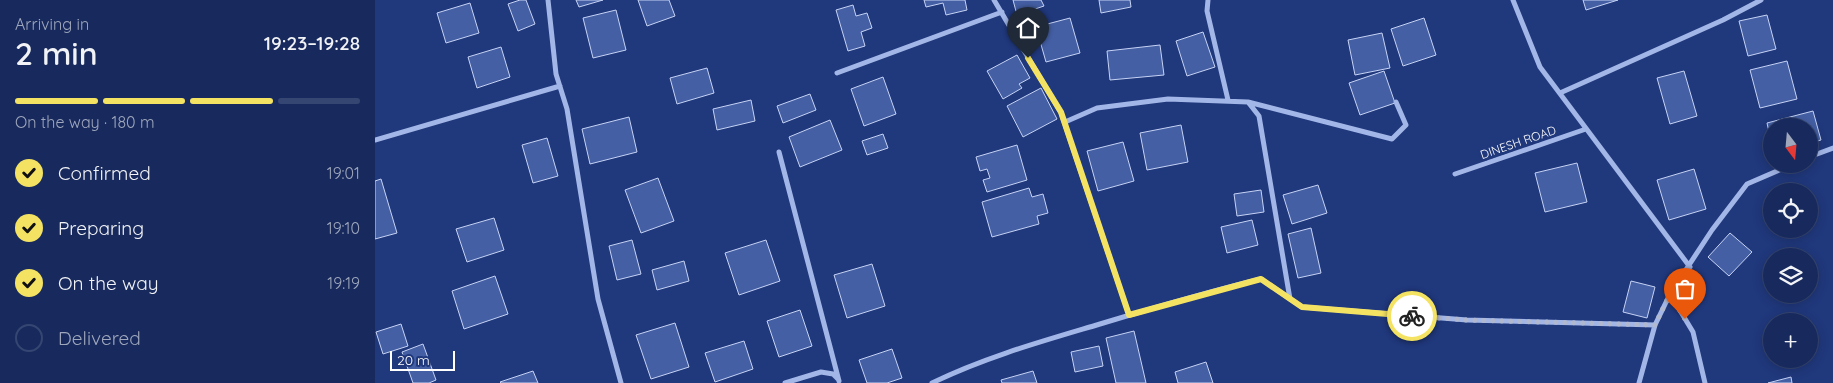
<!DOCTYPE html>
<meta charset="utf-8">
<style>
body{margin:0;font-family:Quicksand,sans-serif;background:#213263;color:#f1f3f6;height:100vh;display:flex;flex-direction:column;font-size:19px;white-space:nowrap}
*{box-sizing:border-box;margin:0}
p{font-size:16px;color:#9fa7bc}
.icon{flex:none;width:28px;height:28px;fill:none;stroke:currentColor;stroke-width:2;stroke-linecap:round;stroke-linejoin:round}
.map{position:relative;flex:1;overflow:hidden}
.drawer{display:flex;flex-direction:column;background:#182a5d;width:375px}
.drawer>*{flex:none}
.needle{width:32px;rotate:164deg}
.controls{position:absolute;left:1388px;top:118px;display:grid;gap:10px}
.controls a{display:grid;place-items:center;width:55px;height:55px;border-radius:50%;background:#182a5d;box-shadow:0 2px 12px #0003,0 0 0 1px #364672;font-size:25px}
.scale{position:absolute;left:15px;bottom:12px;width:65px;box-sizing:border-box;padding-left:5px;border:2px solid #fff;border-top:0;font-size:14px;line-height:18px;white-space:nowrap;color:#fff;-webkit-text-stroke:4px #20387c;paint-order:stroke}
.pin{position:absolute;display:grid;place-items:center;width:42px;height:42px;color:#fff;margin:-51px -21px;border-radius:50% 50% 50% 0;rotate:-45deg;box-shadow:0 0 5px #0007}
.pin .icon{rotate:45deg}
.courier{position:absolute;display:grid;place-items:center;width:50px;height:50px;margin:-25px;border:4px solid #f4e363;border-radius:50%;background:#fff;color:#222;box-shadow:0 1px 6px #0007}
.headline em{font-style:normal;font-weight:600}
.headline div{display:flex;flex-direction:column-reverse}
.headline{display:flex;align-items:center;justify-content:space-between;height:85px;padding:0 15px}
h1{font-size:32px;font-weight:600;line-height:38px}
.bar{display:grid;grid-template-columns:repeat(4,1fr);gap:8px 5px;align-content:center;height:60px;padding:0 15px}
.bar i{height:6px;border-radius:4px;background:#364672}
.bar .selected{background:#f4e363}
.bar p{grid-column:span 4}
ol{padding:0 15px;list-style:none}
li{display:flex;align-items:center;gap:15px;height:55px}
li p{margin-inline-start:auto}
li .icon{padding:5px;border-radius:50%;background:#f4e363;color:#111;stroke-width:4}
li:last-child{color:#9fa7bc}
li i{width:28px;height:28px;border:2px solid #364672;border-radius:50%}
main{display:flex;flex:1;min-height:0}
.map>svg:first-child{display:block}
.building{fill:#445fa4;stroke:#c6d3f5}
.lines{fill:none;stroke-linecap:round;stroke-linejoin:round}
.street{stroke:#a2b6e7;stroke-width:5}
.done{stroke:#b1b9d1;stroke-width:5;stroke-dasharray:0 9}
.route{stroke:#f4e363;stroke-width:6}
.labels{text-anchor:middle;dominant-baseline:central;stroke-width:5;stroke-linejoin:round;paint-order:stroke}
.street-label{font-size:12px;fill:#fff;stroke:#20387c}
</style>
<main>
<section class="drawer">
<div class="headline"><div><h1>2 min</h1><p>Arriving in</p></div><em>19:23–19:28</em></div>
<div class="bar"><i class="selected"></i><i class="selected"></i><i class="selected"></i><i></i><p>On the way · 180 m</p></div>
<ol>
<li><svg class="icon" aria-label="check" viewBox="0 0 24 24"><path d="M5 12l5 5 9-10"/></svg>Confirmed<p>19:01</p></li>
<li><svg class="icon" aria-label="check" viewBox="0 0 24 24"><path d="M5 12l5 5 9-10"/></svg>Preparing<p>19:10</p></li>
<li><svg class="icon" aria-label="check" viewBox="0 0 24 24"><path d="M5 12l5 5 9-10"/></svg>On the way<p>19:19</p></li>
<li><i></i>Delivered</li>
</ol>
</section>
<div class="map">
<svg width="1458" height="383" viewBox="0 0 1458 383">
<rect width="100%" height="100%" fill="#20387c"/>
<path class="building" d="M 145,0 L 151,0 L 160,24 L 143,31 L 133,4 Z
M 201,0 L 228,0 L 204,7 Z
M 263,0 L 294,0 L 300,16 L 272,26 Z
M 549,0 L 590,0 L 592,10 L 571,15 L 568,3 L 551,7 Z
M 638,0 L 666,0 L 669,6 L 642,15 Z
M 724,0 L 755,0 L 756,7 L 726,13 Z
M 1208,0 L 1243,0 L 1211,10 Z
M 95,3 L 104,33 L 71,43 L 62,13 Z
M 478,5 L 481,16 L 492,13 L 497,28 L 486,32 L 490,46 L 473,51 L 461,10 Z
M 241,10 L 251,50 L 218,58 L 208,18 Z
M 1392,15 L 1401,49 L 1373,56 L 1364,21 Z
M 695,18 L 705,53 L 671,62 L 661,27 Z
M 1049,18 L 1061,55 L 1028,66 L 1016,29 Z
M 828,32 L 840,67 L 812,76 L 801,41 Z
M 1007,33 L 1015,68 L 980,75 L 973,40 Z
M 785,45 L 789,75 L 735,80 L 732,51 Z
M 126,47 L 135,77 L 102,88 L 93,57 Z
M 642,55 L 655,78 L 644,84 L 647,88 L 628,99 L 612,71 Z
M 1412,61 L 1422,99 L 1385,108 L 1375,70 Z
M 332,68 L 339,93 L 302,104 L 295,78 Z
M 1009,71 L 1020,103 L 985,115 L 974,83 Z
M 1309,71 L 1322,116 L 1295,124 L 1282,78 Z
M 508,77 L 521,114 L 489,126 L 476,89 Z
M 666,88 L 682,119 L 648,137 L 632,106 Z
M 435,94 L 441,110 L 408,123 L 402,106 Z
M 376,100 L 380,121 L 342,130 L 338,109 Z
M 1438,111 L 1446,140 L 1434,143 L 1434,126 L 1396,126 L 1396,141 L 1392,123 Z
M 254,117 L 262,152 L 215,164 L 207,129 Z
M 455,120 L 467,150 L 425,167 L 414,137 Z
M 806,125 L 813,162 L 772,170 L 765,133 Z
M 508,134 L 513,148 L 492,155 L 487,141 Z
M 172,138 L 183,176 L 158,183 L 147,145 Z
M 748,142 L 759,181 L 723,191 L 712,151 Z
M 642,145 L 652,180 L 612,192 L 608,180 L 615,178 L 612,169 L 605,171 L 601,157 Z
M 1202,163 L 1212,202 L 1170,212 L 1160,173 Z
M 1319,169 L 1331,209 L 1294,220 L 1282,180 Z
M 283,178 L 299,221 L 266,233 L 250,190 Z
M 6,179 L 22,233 L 0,239 L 0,181 Z
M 943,185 L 952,213 L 917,224 L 908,195 Z
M 654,188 L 657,197 L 668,194 L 673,213 L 662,216 L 664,224 L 617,237 L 607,202 Z
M 886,190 L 889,212 L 862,216 L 859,194 Z
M 119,218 L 129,250 L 92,262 L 81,229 Z
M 877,220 L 883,245 L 852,253 L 846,227 Z
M 936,228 L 946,273 L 923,278 L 913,234 Z
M 1355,233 L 1377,252 L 1354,276 L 1333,257 Z
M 257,240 L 266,274 L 242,280 L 234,246 Z
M 391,240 L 405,281 L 364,295 L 350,253 Z
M 309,261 L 314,281 L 282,290 L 277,270 Z
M 497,264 L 510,306 L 472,318 L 459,275 Z
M 120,276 L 133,314 L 89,329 L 77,291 Z
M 1256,281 L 1280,287 L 1272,318 L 1248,312 Z
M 425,310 L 437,346 L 404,357 L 392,321 Z
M 300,323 L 314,367 L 276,379 L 261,335 Z
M 26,324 L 33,346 L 8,354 L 1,332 Z
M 759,331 L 771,383 L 741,383 L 731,338 Z
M 369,341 L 378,369 L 340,382 L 330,353 Z
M 48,344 L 61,380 L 54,383 L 38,383 L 27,352 Z
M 724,346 L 728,366 L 700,372 L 696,352 Z
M 517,349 L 527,378 L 512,383 L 492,383 L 484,360 Z
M 831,362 L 838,383 L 803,383 L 800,372 Z
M 158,371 L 163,383 L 126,383 L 125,382 Z
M 658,371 L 662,383 L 627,383 L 626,380 Z
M 1416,377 L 1417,383 L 1393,383 Z"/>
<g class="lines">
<path class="street" d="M 173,0 L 181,74 L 192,109 L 223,299 L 246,383
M 619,0 L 686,113 L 754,315
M 833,0 L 832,11 L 853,100
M 1138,0 L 1165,67 L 1315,267
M 462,73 L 627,12
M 1185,93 L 1348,20 L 1386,0
M 873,102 L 1017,139 L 1031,125 L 1021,102
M 690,122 L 722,108 L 793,99 L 873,102 L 884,116 L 915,299
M 0,140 L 185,86
M 404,152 L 464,381
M 1434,157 L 1458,148
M 1080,174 L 1211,129
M 1295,294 L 1318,332 L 1330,383
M 410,383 L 446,372 L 458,374 L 463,379
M 557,383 C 610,357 668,341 725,324 C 778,308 832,292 886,279 L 927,307 L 1092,320 L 1280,325 L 1295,294 L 1337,230 L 1372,184 L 1418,164
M 1264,383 L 1280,325"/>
</g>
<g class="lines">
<path class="done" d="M 1037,316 L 1092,320 L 1280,325 L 1295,294 L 1310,319"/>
<path class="route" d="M 653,58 L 686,112 L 754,315 L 886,279 L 927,307 L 1037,316"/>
</g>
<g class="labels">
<g class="street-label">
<text transform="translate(1143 142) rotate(-19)">DINESH ROAD</text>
</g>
</g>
</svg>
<div class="controls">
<a><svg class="needle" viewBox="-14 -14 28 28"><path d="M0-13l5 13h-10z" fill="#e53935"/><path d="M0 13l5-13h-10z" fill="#9fa7bc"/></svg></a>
<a><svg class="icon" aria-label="locate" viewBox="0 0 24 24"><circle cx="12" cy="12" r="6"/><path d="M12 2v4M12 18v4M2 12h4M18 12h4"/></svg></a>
<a><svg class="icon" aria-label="layers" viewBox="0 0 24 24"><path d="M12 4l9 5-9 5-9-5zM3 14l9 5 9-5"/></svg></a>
<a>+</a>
</div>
<div class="scale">20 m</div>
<div class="pin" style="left:1310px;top:319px;background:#ea580c"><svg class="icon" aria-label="bag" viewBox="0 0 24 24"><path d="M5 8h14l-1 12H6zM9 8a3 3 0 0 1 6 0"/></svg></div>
<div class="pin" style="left:653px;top:58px;background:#1f2937"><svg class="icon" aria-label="home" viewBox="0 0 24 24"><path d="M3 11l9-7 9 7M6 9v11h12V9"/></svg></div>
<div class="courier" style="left:1037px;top:316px"><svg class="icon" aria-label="bike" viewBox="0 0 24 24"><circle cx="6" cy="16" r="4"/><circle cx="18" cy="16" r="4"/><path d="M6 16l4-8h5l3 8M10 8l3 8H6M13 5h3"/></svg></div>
</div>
</main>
